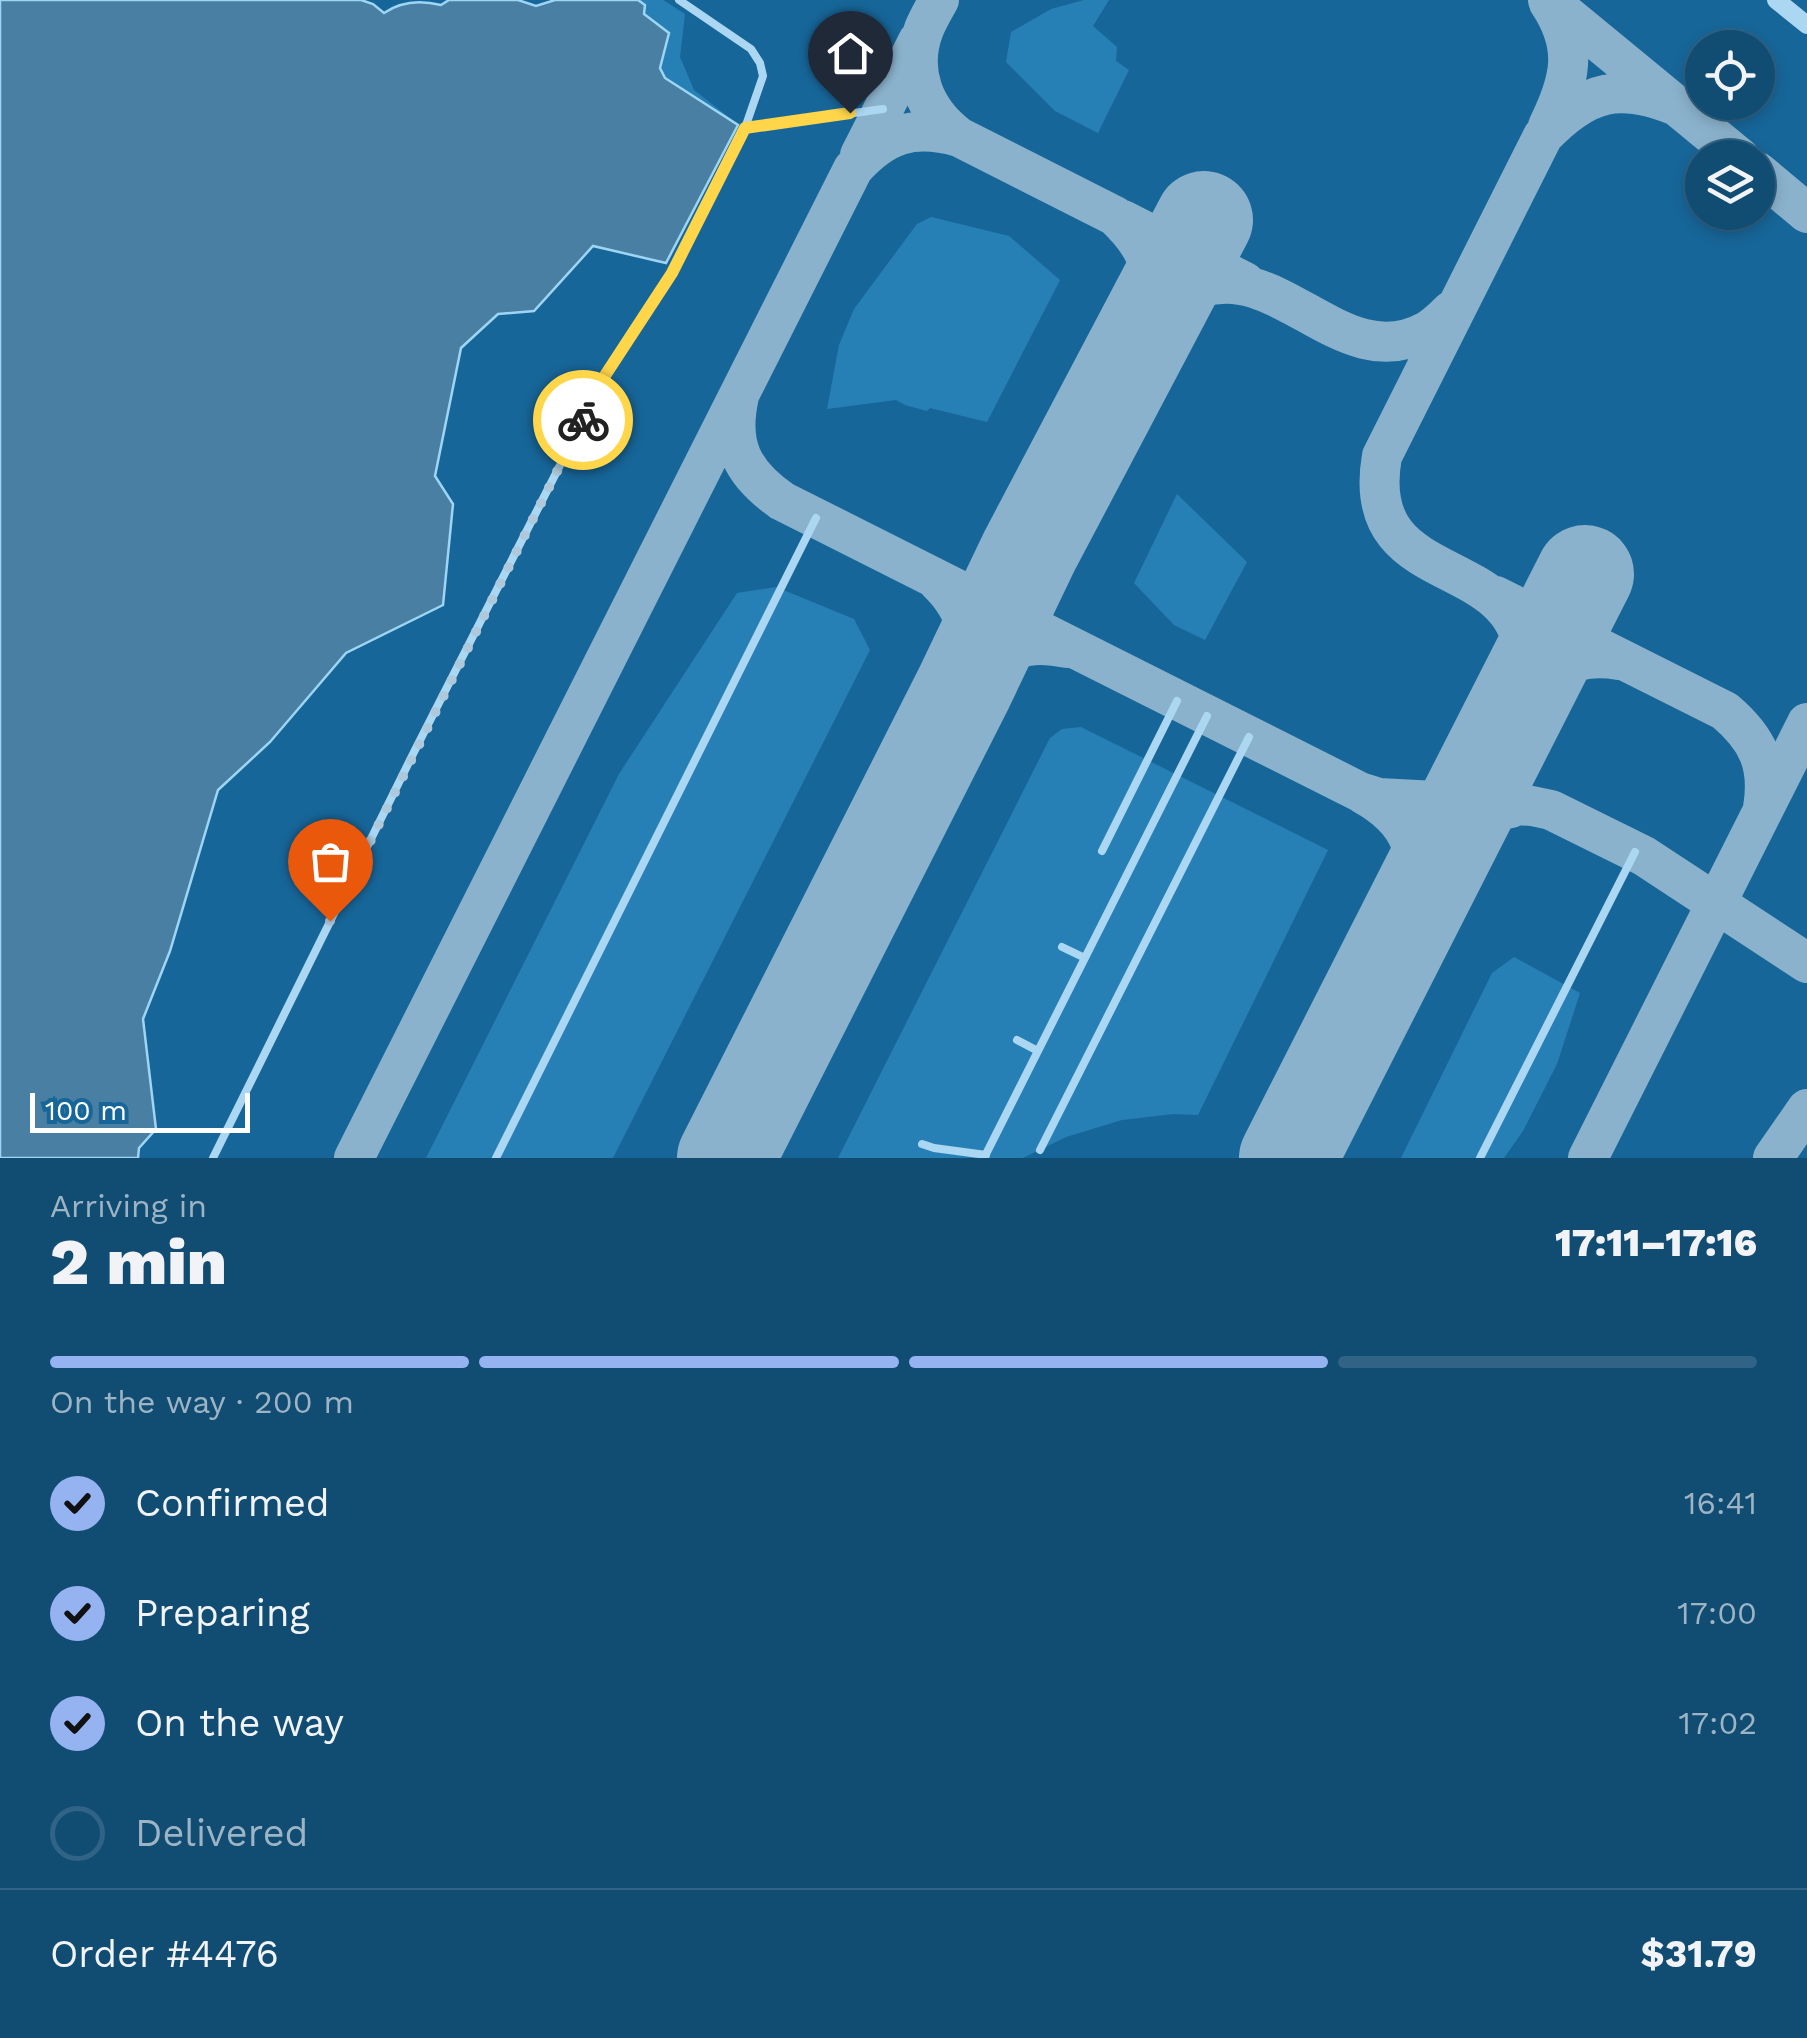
<!DOCTYPE html>
<meta charset="utf-8">
<style>
body{margin:0;font-family:"Work Sans",sans-serif;background:#1e567b;color:#f1f3f6;height:100vh;display:flex;flex-direction:column;font-size:38px;white-space:nowrap}
*{box-sizing:border-box;margin:0}
p{font-size:32px;color:#9cb4c4}
.icon{flex:none;width:55px;height:55px;fill:none;stroke:currentColor;stroke-width:2;stroke-linecap:round;stroke-linejoin:round}
.map{position:relative;height:1158px;overflow:hidden}
.panel{display:flex;flex-direction:column;background:#114c73;flex:1}
.panel>*{flex:none}
.tools{position:absolute;left:1685px;top:30px;display:grid;gap:20px}
.tools a{display:grid;place-items:center;width:90px;height:90px;border-radius:50%;background:#114c73;box-shadow:0 5px 15px #0003,0 0 0 2px #306385;font-size:50px}
.scale{position:absolute;left:30px;bottom:25px;width:220px;box-sizing:border-box;padding-left:10px;border:5px solid #fff;border-top:0;font-size:28px;line-height:35px;white-space:nowrap;color:#fff;-webkit-text-stroke:8px #176699;paint-order:stroke}
.pin{position:absolute;display:grid;place-items:center;width:85px;height:85px;color:#fff;margin:-102px -42px;border-radius:50% 50% 50% 0;rotate:-45deg;box-shadow:0 0 10px #0007}
.pin .icon{rotate:45deg}
.courier{position:absolute;display:grid;place-items:center;width:100px;height:100px;margin:-50px;border:8px solid #ffd54a;border-radius:50%;background:#fff;color:#222;box-shadow:0 2px 12px #0007}
.headline em{font-style:normal;font-weight:800}
.headline div{display:flex;flex-direction:column-reverse}
.headline{display:flex;align-items:center;justify-content:space-between;height:170px;padding:0 50px}
h1{font-size:65px;font-weight:800;line-height:75px}
.bar{display:grid;grid-template-columns:repeat(4,1fr);gap:15px 10px;align-content:center;height:120px;padding:0 50px}
.bar i{height:12px;border-radius:8px;background:#306385}
.bar .active{background:#95b2f1}
.bar p{grid-column:span 4}
.line{display:flex;align-items:center;gap:25px;padding:0 50px;border-top:2px solid #306385}
.line div{flex:1}
ol{padding:0 50px;list-style:none}
li{display:flex;align-items:center;gap:30px;height:110px}
li p{margin-inline-start:auto}
li .icon{padding:10px;border-radius:50%;background:#95b2f1;color:#111;stroke-width:4}
li:last-child{color:#9cb4c4}
li i{width:55px;height:55px;border:5px solid #306385;border-radius:50%}
.map>svg:first-child{display:block}
.green{fill:#2780b5}
.water{fill:#487fa2;stroke:#9ed5f4;stroke-width:2.5}
.lines{fill:none;stroke-linecap:round;stroke-linejoin:round}
.taxiway{stroke:#8bb2cc;stroke-width:40}
.runway{stroke:#8bb2cc;stroke-width:98}
.service{stroke:#acd7f2;stroke-width:8}
.tertiary{stroke:#acd7f2;stroke-width:18}
.done{stroke:#aec9db;stroke-width:10;stroke-dasharray:0 18}
.route{stroke:#ffd54a;stroke-width:12}
</style>
<div class="map">
<svg width="1807" height="1158" viewBox="0 0 1807 1158">
<rect width="100%" height="100%" fill="#176699"/>
<path class="green" d="M 638,0 L 663,0 L 685,14 L 680,57 L 694,90 L 739,125 L 716,167 L 656,84 L 643,14 L 644,5 Z
M 1084,0 L 1109,0 L 1093,26 L 1117,47 L 1116,61 L 1129,70 L 1098,133 L 1055,111 L 1006,62 L 1011,32 L 1051,9 Z
M 931,217 L 1009,236 L 1060,280 L 987,422 L 930,408 L 927,411 L 905,405 L 896,400 L 827,409 L 839,345 L 854,309 L 917,224 Z
M 1177,494 L 1247,562 L 1205,640 L 1174,625 L 1134,583 Z
M 776,587 L 854,619 L 870,650 L 613,1158 L 426,1158 L 619,774 L 737,593 Z
M 1081,727 L 1328,850 L 1198,1115 L 1173,1114 L 1122,1120 L 1066,1137 L 1023,1158 L 838,1158 L 1050,738 L 1062,729 Z
M 1514,957 L 1580,993 L 1557,1064 L 1523,1131 L 1504,1158 L 1401,1158 L 1492,973 Z"/>
<path class="water" d="M 0,0 L 361,0 L 373,4 L 384,13 C 401,1 421,0 441,5 L 449,0 L 518,0 L 536,6 L 555,0 L 638,0 L 645,5 L 644,14 L 669,33 L 660,68 L 665,78 L 738,125 L 666,263 L 593,246 L 534,311 L 498,314 L 461,348 L 435,476 L 453,504 L 443,605 L 346,653 L 270,742 L 218,790 L 170,951 L 143,1019 L 156,1129 L 139,1148 L 138,1158 L 0,1158 Z"/>
<g class="lines">
<path class="taxiway" d="M 939,0 C 934,9 928,19 924,29 C 908,71 924,111 959,137 L 1115,216 C 1154,253 1153,272 1150,323
M 1548,0 L 1740,158
M 1548,126 C 1570,81 1579,48 1549,3
M 860,155 L 918,41
M 1758,172 L 1807,213
M 1123,220 L 1245,282
M 1150,323 C 1165,309 1179,295 1200,288 C 1282,260 1343,377 1427,331 C 1436,326 1444,318 1451,311
M 739,396 C 728,445 742,473 782,501 L 1360,792 L 1379,798 L 1532,806 L 1551,810 L 1644,856 L 1807,963
M 938,582 C 972,615 972,645 964,688
M 1496,596 L 1725,711 C 1758,739 1770,765 1763,808
M 964,688 C 999,656 1016,637 1067,648
M 1515,707 C 1520,690 1526,671 1524,653 C 1511,549 1358,591 1382,456 L 1543,136 C 1587,90 1620,82 1679,107
M 1515,707 C 1547,672 1569,652 1619,660
M 1363,794 C 1412,821 1423,855 1411,908
M 1409,917 C 1438,874 1452,817 1511,808
M 354,1158 L 853,169 C 884,134 913,124 959,137
M 1588,1158 L 1807,723
M 1773,1158 L 1807,1109"/>
<path class="runway" d="M 726,1158 L 964,688 L 1029,552 L 1204,220
M 1288,1158 L 1585,574"/>
<path class="service" d="M 745,128 L 883,109
M 1102,851 L 1177,701
M 1062,947 L 1085,958
M 1017,1040 L 1038,1051
M 922,1144 L 934,1148 L 986,1155
M 1040,1150 L 1249,737
M 213,1158 L 414,752 L 606,375 L 672,273 L 745,128 L 763,76 L 760,63 L 751,49 L 679,0
M 496,1158 L 816,518
M 984,1158 L 1207,716
M 1480,1158 L 1635,852"/>
<path class="tertiary" d="M 1776,0 L 1807,25"/>
</g>
<g class="lines">
<path class="done" d="M 330,921 L 583,420"/>
<path class="route" d="M 583,420 L 606,374 L 672,273 L 745,128 L 850,113"/>
</g>
</svg>
<div class="tools">
<a><svg class="icon" aria-label="locate" viewBox="0 0 24 24"><circle cx="12" cy="12" r="6"/><path d="M12 2v4M12 18v4M2 12h4M18 12h4"/></svg></a>
<a><svg class="icon" aria-label="layers" viewBox="0 0 24 24"><path d="M12 4l9 5-9 5-9-5zM3 14l9 5 9-5"/></svg></a>
</div>
<div class="scale">100 m</div>
<div class="pin" style="left:330px;top:921px;background:#ea580c"><svg class="icon" aria-label="bag" viewBox="0 0 24 24"><path d="M5 8h14l-1 12H6zM9 8a3 3 0 0 1 6 0"/></svg></div>
<div class="pin" style="left:850px;top:113px;background:#1f2937"><svg class="icon" aria-label="home" viewBox="0 0 24 24"><path d="M3 11l9-7 9 7M6 9v11h12V9"/></svg></div>
<div class="courier" style="left:583px;top:420px"><svg class="icon" aria-label="bike" viewBox="0 0 24 24"><circle cx="6" cy="16" r="4"/><circle cx="18" cy="16" r="4"/><path d="M6 16l4-8h5l3 8M10 8l3 8H6M13 5h3"/></svg></div>
</div>
<section class="panel">
<div class="headline"><div><h1>2 min</h1><p>Arriving in</p></div><em>17:11–17:16</em></div>
<div class="bar"><i class="active"></i><i class="active"></i><i class="active"></i><i></i><p>On the way · 200 m</p></div>
<ol>
<li><svg class="icon" aria-label="check" viewBox="0 0 24 24"><path d="M5 12l5 5 9-10"/></svg>Confirmed<p>16:41</p></li>
<li><svg class="icon" aria-label="check" viewBox="0 0 24 24"><path d="M5 12l5 5 9-10"/></svg>Preparing<p>17:00</p></li>
<li><svg class="icon" aria-label="check" viewBox="0 0 24 24"><path d="M5 12l5 5 9-10"/></svg>On the way<p>17:02</p></li>
<li><i></i>Delivered</li>
</ol>
<div class="line" style="height:130px"><div>Order #4476</div><b>$31.79</b></div>
</section>
